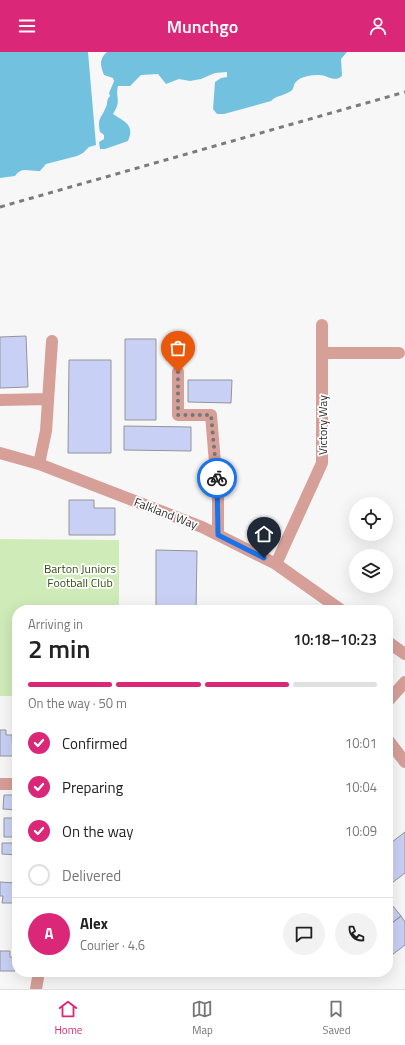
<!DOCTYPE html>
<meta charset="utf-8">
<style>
body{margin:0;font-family:"Titillium Web",sans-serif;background:#f2f2f2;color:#222;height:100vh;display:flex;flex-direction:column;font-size:15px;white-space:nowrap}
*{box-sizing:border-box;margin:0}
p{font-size:13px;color:#767676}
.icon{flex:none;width:22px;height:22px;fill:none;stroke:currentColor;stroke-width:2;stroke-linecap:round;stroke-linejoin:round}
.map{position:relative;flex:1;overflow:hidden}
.sheet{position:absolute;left:12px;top:553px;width:381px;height:372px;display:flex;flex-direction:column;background:#fff;border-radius:16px;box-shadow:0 4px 16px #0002}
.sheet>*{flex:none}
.controls{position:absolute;left:349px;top:445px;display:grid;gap:8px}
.controls a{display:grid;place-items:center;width:44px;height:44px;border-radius:50%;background:#fff;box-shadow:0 4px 16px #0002;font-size:20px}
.pin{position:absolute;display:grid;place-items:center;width:34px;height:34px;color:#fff;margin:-41px -17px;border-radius:50% 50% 50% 0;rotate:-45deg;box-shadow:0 0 4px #0007}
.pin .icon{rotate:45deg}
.courier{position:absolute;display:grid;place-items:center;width:40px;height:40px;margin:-20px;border:3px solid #1a73e8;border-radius:50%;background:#fff;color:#222;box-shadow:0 1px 5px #0007}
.head em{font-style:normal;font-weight:600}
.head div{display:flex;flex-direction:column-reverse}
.head{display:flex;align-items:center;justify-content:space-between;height:68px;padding:0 16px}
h1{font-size:26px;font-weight:600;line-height:30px}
.bar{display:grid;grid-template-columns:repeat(4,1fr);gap:6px 4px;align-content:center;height:48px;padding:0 16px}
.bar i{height:5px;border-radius:3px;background:#e0e0e0}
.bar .current{background:#db2777}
.bar p{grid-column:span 4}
.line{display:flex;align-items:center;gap:10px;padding:0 16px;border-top:1px solid #e0e0e0}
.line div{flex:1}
.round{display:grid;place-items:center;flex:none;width:42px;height:42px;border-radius:21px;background:#f2f2f2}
ol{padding:0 16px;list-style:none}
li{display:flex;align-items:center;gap:12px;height:44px}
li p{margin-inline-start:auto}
li .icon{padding:4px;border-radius:50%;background:#db2777;color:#fff;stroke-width:4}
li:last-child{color:#767676}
li i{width:22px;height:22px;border:2px solid #e0e0e0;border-radius:50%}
header{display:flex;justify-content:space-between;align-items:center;height:52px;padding:0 16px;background:#db2777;color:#fff;font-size:18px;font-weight:600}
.dock{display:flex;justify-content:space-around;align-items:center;height:56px;border-top:1px solid #e0e0e0;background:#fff;font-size:11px;color:#767676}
.dock a{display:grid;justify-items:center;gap:2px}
.dock .current{color:#db2777}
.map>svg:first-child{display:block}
.green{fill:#cfebb8}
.water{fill:#72c2df}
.building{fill:#c8d0f6;stroke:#959597}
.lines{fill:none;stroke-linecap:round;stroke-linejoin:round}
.minor{stroke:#d69f98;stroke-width:12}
.rail{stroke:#7b7b7b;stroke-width:3;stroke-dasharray:5 5;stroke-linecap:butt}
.done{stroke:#767676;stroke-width:4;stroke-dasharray:0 7.2}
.route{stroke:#1a73e8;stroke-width:5}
.labels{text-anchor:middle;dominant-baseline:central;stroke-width:3.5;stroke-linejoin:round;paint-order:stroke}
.street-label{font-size:12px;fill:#303030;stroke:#fff}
.park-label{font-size:12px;fill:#314e0e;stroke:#fff}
</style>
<header><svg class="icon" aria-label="menu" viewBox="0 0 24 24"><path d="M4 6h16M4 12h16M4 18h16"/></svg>Munchgo<svg class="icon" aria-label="person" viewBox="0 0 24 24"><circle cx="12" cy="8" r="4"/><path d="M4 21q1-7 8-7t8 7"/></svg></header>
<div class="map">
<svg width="405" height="937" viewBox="0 0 405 937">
<rect width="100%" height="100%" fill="#f7f7f8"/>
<path class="green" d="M 0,487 L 119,488 L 119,558 L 17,558 L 17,644 L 0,644 Z"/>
<path class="water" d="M 0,0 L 88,0 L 96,93 L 89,95 L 83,101 L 77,104 L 46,112 L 40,119 C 30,120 22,114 15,124 L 0,126 Z
M 107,0 L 347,0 L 341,7 L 342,24 C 334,31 328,23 319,23 C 311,23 300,24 295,31 C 293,34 294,37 291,39 C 284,44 277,43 271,49 L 224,62 L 217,62 L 213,57 L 215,30 L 221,26 L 227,25 L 227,20 L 215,21 L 201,27 L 190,29 L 179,27 L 166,32 L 158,22 L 141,23 L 130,34 L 118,34 C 115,46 122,48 113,62 C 125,70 135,73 128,89 L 105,97 L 100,97 L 99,90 L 104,87 L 104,83 L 100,80 C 97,66 101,67 106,55 C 108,51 106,48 110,44 L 109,41 L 114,29 L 113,26 L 104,23 C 100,13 99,7 107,0 Z"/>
<path class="building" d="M 26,284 L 28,335 L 0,336 L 0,285 Z
M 125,287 L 156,287 L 156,368 L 125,368 Z
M 69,308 L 111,308 L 111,401 L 68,401 Z
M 188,328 L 232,328 L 231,351 L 188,350 Z
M 124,374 L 191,375 L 191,399 L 124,398 Z
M 69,448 L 94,448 L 94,456 L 115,456 L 115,483 L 69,483 Z
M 156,498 L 197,499 L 196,558 L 156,558 Z
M 0,678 L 6,678 L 6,683 L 12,683 L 13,704 L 0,704 Z
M 4,743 L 17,743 L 17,758 L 3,757 Z
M 4,766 L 17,766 L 17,785 L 4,785 Z
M 405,780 L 405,821 L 388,834 L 388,793 Z
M 2,791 L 17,791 L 17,803 L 2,802 Z
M 0,830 L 17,831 L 17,851 L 2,851 L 3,844 L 0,844 Z
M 388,848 L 401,864 L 388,874 Z
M 401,864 L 405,870 L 405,893 L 388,906 L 388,874 Z
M 0,899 L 10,899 L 10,905 L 15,906 L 15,919 L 0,919 Z"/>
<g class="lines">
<path class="minor" d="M 322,301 L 399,301
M 178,320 L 178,363 L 211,363 L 218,447 L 218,483
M 0,348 L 48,347
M 0,401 L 39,412 L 202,475 L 276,512 L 341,558
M 39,412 L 46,379 L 52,289
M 276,512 L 322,411 L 322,273
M 388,590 L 405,602
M 388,649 L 405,630
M 388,688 L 405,710
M 0,732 L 17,732
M 36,937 L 39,920"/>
<path class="rail" d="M 0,155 L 405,40"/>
</g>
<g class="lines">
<path class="done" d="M 178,320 L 178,363 L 211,363 L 217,426"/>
<path class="route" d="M 217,426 L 218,483 L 264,506"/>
</g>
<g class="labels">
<g class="street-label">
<text transform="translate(322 373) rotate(-90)">Victory Way</text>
<text transform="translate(166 461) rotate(21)">Falkland Way</text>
</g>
<g class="park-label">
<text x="80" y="516">Barton Juniors<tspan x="80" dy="14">Football Club</tspan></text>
</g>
</g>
</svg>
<div class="controls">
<a><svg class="icon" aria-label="locate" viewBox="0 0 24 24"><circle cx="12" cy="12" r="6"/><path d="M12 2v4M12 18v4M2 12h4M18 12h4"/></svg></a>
<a><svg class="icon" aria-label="layers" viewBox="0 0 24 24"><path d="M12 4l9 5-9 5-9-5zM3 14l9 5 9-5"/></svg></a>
</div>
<div class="pin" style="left:178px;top:320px;background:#ea580c"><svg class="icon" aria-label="bag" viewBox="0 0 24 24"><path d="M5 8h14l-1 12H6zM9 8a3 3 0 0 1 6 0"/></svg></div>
<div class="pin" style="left:264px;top:506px;background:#1f2937"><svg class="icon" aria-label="home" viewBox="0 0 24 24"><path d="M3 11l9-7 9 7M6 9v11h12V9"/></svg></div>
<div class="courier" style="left:217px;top:426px"><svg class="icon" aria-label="bike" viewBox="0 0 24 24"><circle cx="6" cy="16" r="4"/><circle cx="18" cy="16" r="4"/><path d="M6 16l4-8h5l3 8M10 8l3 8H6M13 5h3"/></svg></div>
<section class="sheet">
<div class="head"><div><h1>2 min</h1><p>Arriving in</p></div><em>10:18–10:23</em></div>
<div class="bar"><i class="current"></i><i class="current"></i><i class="current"></i><i></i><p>On the way · 50 m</p></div>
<ol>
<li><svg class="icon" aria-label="check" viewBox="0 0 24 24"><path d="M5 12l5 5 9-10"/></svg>Confirmed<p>10:01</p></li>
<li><svg class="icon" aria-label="check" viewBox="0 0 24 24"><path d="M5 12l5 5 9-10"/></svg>Preparing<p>10:04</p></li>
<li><svg class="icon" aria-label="check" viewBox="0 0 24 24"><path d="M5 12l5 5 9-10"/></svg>On the way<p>10:09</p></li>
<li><i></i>Delivered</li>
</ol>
<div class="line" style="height:72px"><b class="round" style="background:#db2777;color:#fff">A</b><div><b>Alex</b><p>Courier · 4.6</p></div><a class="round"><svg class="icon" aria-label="chat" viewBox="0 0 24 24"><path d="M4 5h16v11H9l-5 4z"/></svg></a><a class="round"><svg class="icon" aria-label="phone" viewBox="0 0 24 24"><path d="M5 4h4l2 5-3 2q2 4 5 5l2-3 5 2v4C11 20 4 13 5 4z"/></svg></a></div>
</section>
</div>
<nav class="dock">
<a class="current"><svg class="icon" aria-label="home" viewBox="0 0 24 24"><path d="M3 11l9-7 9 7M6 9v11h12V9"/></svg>Home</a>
<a><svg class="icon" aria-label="map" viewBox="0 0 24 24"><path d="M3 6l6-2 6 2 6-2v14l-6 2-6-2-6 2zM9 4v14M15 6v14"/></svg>Map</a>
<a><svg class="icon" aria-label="saved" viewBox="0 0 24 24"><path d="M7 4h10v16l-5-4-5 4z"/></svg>Saved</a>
</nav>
